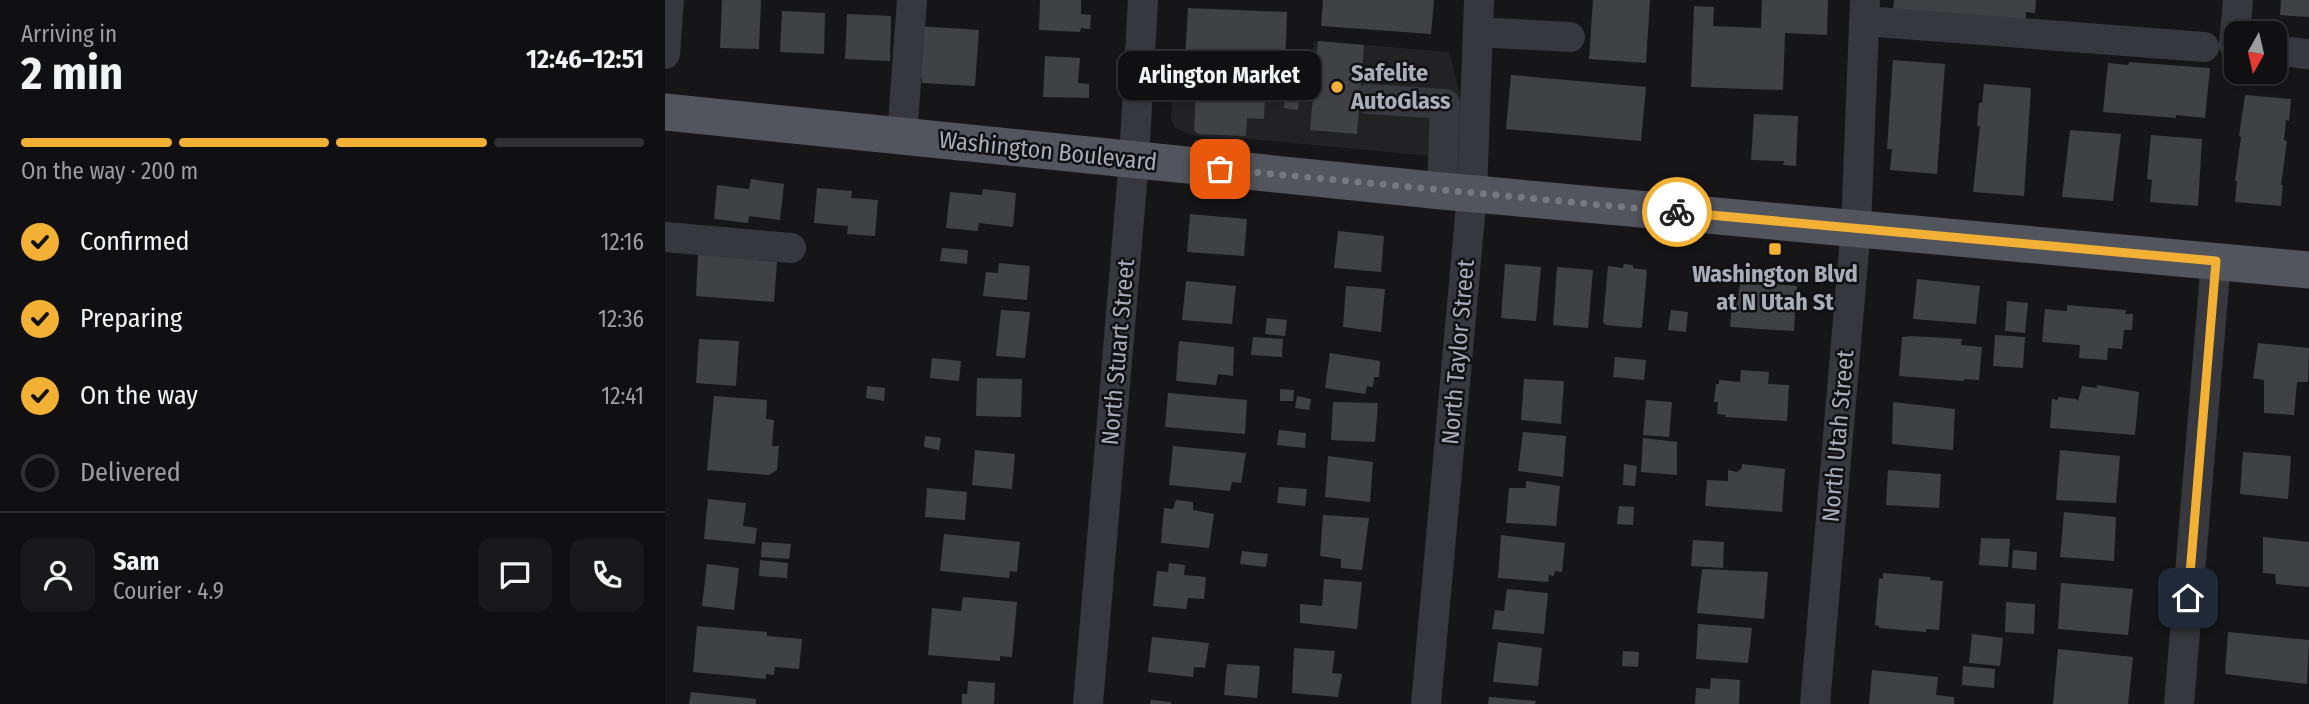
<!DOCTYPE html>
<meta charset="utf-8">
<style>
body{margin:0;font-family:"Fira Sans Condensed",sans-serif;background:#19191b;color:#f1f3f6;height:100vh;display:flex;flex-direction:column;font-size:26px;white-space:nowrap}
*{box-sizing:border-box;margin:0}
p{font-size:23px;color:#9c9d9f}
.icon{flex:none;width:38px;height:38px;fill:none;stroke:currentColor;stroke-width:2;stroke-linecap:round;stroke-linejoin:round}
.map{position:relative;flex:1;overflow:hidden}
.side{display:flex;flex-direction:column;background:#101012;width:665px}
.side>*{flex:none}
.needle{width:46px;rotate:188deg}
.tools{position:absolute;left:1559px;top:21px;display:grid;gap:14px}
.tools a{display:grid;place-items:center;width:63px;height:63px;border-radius:14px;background:#101012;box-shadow:0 2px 5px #0004,0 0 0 2px #303032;font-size:35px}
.pin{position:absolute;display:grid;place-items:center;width:60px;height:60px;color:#fff;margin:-30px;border-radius:14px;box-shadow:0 4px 10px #0006}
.courier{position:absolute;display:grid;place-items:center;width:70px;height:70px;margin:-35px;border:5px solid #f2b134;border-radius:50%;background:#fff;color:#222;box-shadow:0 2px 9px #0007}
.bubble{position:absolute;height:49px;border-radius:14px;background:#101012;box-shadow:0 2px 5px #0004,0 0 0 2px #303032;font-size:23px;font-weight:700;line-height:49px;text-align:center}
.head em{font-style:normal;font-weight:700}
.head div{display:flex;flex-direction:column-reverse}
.head{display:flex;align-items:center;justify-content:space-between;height:119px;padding:0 21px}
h1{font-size:46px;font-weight:700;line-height:52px}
.bar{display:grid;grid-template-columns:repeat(4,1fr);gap:10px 7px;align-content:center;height:84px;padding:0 21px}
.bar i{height:9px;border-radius:5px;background:#303032}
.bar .active{background:#f2b134}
.bar p{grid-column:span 4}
.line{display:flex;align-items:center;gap:18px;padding:0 21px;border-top:2px solid #303032}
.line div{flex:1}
.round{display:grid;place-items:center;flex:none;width:74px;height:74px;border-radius:14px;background:#19191b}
ol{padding:0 21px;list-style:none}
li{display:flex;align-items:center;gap:21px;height:77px}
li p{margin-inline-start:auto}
li .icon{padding:7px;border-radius:50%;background:#f2b134;color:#111;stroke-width:4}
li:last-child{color:#9c9d9f}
li i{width:38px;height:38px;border:4px solid #303032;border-radius:50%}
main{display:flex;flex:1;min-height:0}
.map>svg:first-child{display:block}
.built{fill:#222225}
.building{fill:#404145}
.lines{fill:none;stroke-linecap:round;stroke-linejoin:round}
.minor{stroke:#37383d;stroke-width:30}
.major{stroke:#53555c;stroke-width:37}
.done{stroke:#757880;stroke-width:7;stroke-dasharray:0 12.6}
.route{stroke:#f2b134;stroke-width:9}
.poi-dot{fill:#f2b134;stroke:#111113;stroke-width:2.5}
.labels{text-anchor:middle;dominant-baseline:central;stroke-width:5;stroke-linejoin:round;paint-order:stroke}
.poi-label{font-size:24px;font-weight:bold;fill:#a8adb8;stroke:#111113;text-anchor:start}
.street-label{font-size:24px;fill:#a8adb8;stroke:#111113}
</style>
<main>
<section class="side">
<div class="head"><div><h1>2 min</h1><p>Arriving in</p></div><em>12:46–12:51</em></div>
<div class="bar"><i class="active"></i><i class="active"></i><i class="active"></i><i></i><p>On the way · 200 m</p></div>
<ol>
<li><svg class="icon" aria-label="check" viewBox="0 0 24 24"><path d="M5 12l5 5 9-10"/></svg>Confirmed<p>12:16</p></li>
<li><svg class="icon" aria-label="check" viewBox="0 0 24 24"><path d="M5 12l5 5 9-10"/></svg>Preparing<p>12:36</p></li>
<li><svg class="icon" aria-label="check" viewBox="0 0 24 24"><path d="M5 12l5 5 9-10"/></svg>On the way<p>12:41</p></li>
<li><i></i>Delivered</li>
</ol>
<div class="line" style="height:126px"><a class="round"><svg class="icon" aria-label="person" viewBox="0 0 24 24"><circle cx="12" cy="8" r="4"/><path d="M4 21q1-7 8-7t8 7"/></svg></a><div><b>Sam</b><p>Courier · 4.9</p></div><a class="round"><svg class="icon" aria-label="chat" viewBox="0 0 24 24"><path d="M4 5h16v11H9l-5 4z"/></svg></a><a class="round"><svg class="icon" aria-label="phone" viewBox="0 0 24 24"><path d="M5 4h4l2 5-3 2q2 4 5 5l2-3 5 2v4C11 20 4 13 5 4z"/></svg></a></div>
</section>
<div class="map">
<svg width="1644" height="704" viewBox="0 0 1644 704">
<rect width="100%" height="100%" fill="#161618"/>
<path class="built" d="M 653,41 L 784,52 L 797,102 L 793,155 L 765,156 L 587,139 L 530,136 L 510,128 L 506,119 L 510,73 L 646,79 L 649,42 Z"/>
<path class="building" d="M 57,0 L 96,0 L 94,49 L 55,48 Z
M 375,0 L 416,0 L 416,14 L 426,15 L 425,29 L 416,28 L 415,32 L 374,30 Z
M 658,0 L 769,0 L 766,34 L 656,26 Z
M 928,0 L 985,0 L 981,63 L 924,59 Z
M 1097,0 L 1163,0 L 1162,35 L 1120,33 L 1118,90 L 1026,87 L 1029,6 L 1049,7 L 1048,26 L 1096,28 Z
M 1229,0 L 1371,0 L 1370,13 L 1361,12 L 1361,20 L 1228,10 Z
M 1616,0 L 1644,0 L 1644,17 L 1615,15 Z
M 523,8 L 622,12 L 620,65 L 520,61 Z
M 117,11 L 160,13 L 159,54 L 115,52 Z
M 182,14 L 226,16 L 225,61 L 180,59 Z
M 253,26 L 314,30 L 310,86 L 257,83 L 257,78 L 249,77 Z
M 653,41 L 699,45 L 692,134 L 645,130 Z
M 380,56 L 415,58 L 413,83 L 424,84 L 424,98 L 378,97 Z
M 1228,60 L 1280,64 L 1272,174 L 1225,170 L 1227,149 L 1222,149 Z
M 1464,62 L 1545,68 L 1540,118 L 1511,115 L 1511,118 L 1438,112 L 1443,63 L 1463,65 Z
M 846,75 L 981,87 L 976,141 L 841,129 Z
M 622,82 L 636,83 L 633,110 L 619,108 Z
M 1319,84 L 1366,88 L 1359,196 L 1308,192 L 1315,126 L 1312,126 L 1314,103 L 1317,103 Z
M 531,92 L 600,96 L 599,119 L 582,118 L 581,136 L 533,134 L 529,130 Z
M 1580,95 L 1626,99 L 1624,121 L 1621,120 L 1619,140 L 1622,141 L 1616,185 L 1618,185 L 1616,206 L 1570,202 L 1572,181 L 1570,181 L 1576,137 L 1574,136 Z
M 1089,114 L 1133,116 L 1131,166 L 1118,165 L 1119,161 L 1086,160 Z
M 1405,130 L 1456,134 L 1448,201 L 1397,197 Z
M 1486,135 L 1537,139 L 1533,206 L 1485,202 L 1487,180 L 1482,179 Z
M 86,179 L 119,184 L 115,220 L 84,216 L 83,223 L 49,219 L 52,185 L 84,189 Z
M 152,188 L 187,191 L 186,198 L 213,200 L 210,236 L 182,234 L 183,226 L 149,223 Z
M 318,189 L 351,193 L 348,227 L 314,223 L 313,231 L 281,228 L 285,192 L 317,195 Z
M 525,214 L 582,219 L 579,256 L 522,252 Z
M 673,231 L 719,236 L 716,272 L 669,268 Z
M 277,248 L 303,250 L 302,264 L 275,261 Z
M 33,254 L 112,262 L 109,302 L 31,296 Z
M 334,263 L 365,266 L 362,300 L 318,296 L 321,272 L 333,273 Z
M 840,264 L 876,267 L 871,321 L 836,318 Z
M 959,264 L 968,265 L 968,268 L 982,270 L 977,327 L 974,328 L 941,325 L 938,322 L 943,266 L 958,268 Z
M 892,267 L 928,270 L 923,328 L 888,325 Z
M 1252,279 L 1315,286 L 1311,324 L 1248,319 Z
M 521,281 L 571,286 L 567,324 L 517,320 Z
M 1096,283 L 1132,286 L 1129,331 L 1065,327 L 1067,304 L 1072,304 L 1075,284 L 1096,285 Z
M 681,286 L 720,289 L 716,332 L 678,327 Z
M 1342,301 L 1363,303 L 1360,333 L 1340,331 Z
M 1402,305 L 1461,310 L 1460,314 L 1468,314 L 1467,330 L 1459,330 L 1457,349 L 1443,348 L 1442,360 L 1414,358 L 1415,345 L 1377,342 L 1380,309 L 1402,311 Z
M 336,310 L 365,312 L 360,358 L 331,356 Z
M 1006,310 L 1023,312 L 1021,332 L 1003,330 Z
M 602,318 L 622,320 L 620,336 L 600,334 Z
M 1330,335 L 1360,337 L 1358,368 L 1328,366 Z
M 1246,336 L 1297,339 L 1296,345 L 1317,347 L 1314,380 L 1299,379 L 1299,381 L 1234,376 L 1237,337 Z
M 588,337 L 618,339 L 617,357 L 586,355 Z
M 34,339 L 74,341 L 71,386 L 31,383 Z
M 514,341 L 569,347 L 568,376 L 553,374 L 551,385 L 511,381 Z
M 1593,343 L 1644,348 L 1643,382 L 1632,382 L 1629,415 L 1599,413 L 1599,380 L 1588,378 Z
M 665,353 L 715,361 L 714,377 L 709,377 L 708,387 L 702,386 L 700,394 L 660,388 Z
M 950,357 L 981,360 L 979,380 L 948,377 Z
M 267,358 L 296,361 L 294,381 L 265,378 Z
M 1076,370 L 1104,372 L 1103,384 L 1124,385 L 1122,421 L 1060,417 L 1061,415 L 1052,414 L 1053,402 L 1049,402 L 1051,384 L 1054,384 L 1054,380 L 1075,382 Z
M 312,378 L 357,379 L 356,417 L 311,416 Z
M 859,379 L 899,381 L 896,424 L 856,420 Z
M 1432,385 L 1474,392 L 1470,435 L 1385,428 L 1387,399 L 1393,400 L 1393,397 L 1411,399 L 1413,401 L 1417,386 L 1432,388 Z
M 202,386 L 220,388 L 219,401 L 201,398 Z
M 615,389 L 629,390 L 628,401 L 615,401 Z
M 503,393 L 582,400 L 580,434 L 500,427 Z
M 49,396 L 102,400 L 101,419 L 109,420 L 107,446 L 114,446 L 112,470 L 104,475 L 42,470 Z
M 632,396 L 646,399 L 644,410 L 630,408 Z
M 981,400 L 1007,402 L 1004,437 L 978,435 Z
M 668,402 L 713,403 L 710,442 L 666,440 Z
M 1228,402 L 1290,409 L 1288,450 L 1227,444 Z
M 614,430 L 641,433 L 640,448 L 612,445 Z
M 858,432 L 901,436 L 898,477 L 853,471 Z
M 260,436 L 276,438 L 274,450 L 259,447 Z
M 978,438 L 1012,442 L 1012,475 L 976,472 Z
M 508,446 L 581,453 L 576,483 L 567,482 L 565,491 L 504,485 Z
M 310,450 L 350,454 L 347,489 L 307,485 Z
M 1395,450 L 1455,456 L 1451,503 L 1391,500 Z
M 1578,452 L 1626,456 L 1623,499 L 1575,494 Z
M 663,456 L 708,462 L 705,502 L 660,497 Z
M 959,464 L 972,466 L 970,486 L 958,485 Z
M 1077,464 L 1120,469 L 1117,512 L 1040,506 L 1042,480 L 1063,481 L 1063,470 L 1072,472 L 1077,468 Z
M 1223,470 L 1276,474 L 1274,508 L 1221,505 Z
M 861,481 L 895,486 L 891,526 L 841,523 L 844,488 L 861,488 Z
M 614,487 L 642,489 L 640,506 L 612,503 Z
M 262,488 L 302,492 L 300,520 L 260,517 Z
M 43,499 L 81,503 L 78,526 L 92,528 L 90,544 L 39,539 Z
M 511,500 L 528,502 L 528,510 L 549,514 L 544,548 L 496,543 L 499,508 L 508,509 Z
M 954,506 L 969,507 L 968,525 L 952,524 Z
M 1399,512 L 1451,517 L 1449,561 L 1395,557 Z
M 658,515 L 704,518 L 697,570 L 676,568 L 676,559 L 655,556 Z
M 279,534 L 355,542 L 352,572 L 345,571 L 344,578 L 275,571 Z
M 836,535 L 900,543 L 897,572 L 890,571 L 889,576 L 884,575 L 883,582 L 833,578 Z
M 1598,537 L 1644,542 L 1644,587 L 1611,584 L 1610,574 L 1598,573 Z
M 1316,538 L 1345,539 L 1343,567 L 1314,565 Z
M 1028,540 L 1059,542 L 1058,568 L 1026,566 Z
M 97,542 L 126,544 L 124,559 L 96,557 Z
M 1348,550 L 1372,552 L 1371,570 L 1347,568 Z
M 577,551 L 603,554 L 601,567 L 575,564 Z
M 95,560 L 123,563 L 122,578 L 94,576 Z
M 504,563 L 520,565 L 519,575 L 541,577 L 539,599 L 523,598 L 521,609 L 488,606 L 492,571 L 503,572 Z
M 42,564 L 74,568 L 69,610 L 37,606 Z
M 1037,569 L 1103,572 L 1099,619 L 1032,613 Z
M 1218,573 L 1265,577 L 1265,580 L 1278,581 L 1274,630 L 1261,629 L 1261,632 L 1214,628 L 1214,626 L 1210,625 L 1214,578 L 1218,579 Z
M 659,579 L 697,582 L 692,629 L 635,623 L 635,604 L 657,606 Z
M 1396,583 L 1468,589 L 1463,635 L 1393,629 Z
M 842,589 L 883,593 L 879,634 L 827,629 L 830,610 L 839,611 Z
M 298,597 L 352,602 L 347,657 L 335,656 L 335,661 L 263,655 L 267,608 L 296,611 Z
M 1341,602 L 1370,604 L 1369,634 L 1340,632 Z
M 1033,624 L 1087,628 L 1083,663 L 1031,659 Z
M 32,626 L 102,632 L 102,636 L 137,639 L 134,669 L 110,667 L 109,675 L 101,674 L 101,679 L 28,672 Z
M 1563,632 L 1644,640 L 1642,684 L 1560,674 Z
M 1307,634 L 1338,638 L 1335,666 L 1304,663 Z
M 487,637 L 544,643 L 540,668 L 529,667 L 528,677 L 483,672 Z
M 833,642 L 877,648 L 873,686 L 828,682 Z
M 629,648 L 670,651 L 667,673 L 677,674 L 673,697 L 627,693 Z
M 1393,649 L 1468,657 L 1463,704 L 1388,704 Z
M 958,651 L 974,652 L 973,667 L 957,666 Z
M 562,664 L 595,666 L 592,698 L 559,695 Z
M 1298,666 L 1330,669 L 1329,688 L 1297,685 Z
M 1207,670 L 1273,677 L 1271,695 L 1289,697 L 1289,704 L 1204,704 Z
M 1046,678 L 1075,680 L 1074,704 L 1030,704 L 1031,688 L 1045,689 Z
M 303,681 L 330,683 L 329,704 L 297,704 L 297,694 L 302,694 Z
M 26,692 L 91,699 L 91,704 L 24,704 Z
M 824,697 L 871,701 L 870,704 L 823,704 Z
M 486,700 L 506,702 L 506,704 L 485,704 Z"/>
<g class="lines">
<path class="minor" d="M 1199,21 L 1539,47
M 813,32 L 905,37
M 1572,46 L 1569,45 L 1573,0
M 1610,50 L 1641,54
M 0,54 L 4,0
M 703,99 L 780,104 L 777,191
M 237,136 L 247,0
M 0,237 L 126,248
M 423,704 L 469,160 L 478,0
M 761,704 L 807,194 L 814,0
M 1150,704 L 1191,227 L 1200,0
M 1514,704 L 1551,261"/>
<path class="major" d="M 0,112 L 777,191 L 1644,270"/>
</g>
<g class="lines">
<path class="done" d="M 555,169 L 1012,212"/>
<path class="route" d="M 1012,212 L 1551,261 L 1523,598"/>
</g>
<g class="poi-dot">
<circle cx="672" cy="87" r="7"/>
<rect x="1103" y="242" width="14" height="14" rx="3.5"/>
</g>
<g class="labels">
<g class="poi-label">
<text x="686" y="73">Safelite<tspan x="686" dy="28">AutoGlass</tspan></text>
<text x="1110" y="274" text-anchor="middle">Washington Blvd<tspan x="1110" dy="28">at N Utah St</tspan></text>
</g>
<g class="street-label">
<text transform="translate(383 151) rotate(6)">Washington Boulevard</text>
<text transform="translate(453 352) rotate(-85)">North Stuart Street</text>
<text transform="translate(793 352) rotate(-85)">North Taylor Street</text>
<text transform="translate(1173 436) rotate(-85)">North Utah Street</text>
</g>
</g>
</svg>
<div class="tools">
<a><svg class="needle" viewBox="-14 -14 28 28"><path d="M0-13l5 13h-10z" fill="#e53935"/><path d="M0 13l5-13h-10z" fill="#9c9d9f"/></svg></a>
</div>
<div class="pin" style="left:555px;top:169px;background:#ea580c"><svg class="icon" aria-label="bag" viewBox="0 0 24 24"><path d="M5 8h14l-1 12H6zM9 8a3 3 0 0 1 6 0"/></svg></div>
<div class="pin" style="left:1523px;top:598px;background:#1f2937"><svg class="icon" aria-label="home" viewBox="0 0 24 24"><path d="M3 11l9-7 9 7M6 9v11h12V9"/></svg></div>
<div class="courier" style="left:1012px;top:212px"><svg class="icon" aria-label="bike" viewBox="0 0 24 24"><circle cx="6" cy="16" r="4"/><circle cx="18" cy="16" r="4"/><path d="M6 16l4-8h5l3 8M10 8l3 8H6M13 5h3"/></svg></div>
<div class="bubble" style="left:453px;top:51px;width:203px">Arlington Market</div>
</div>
</main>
